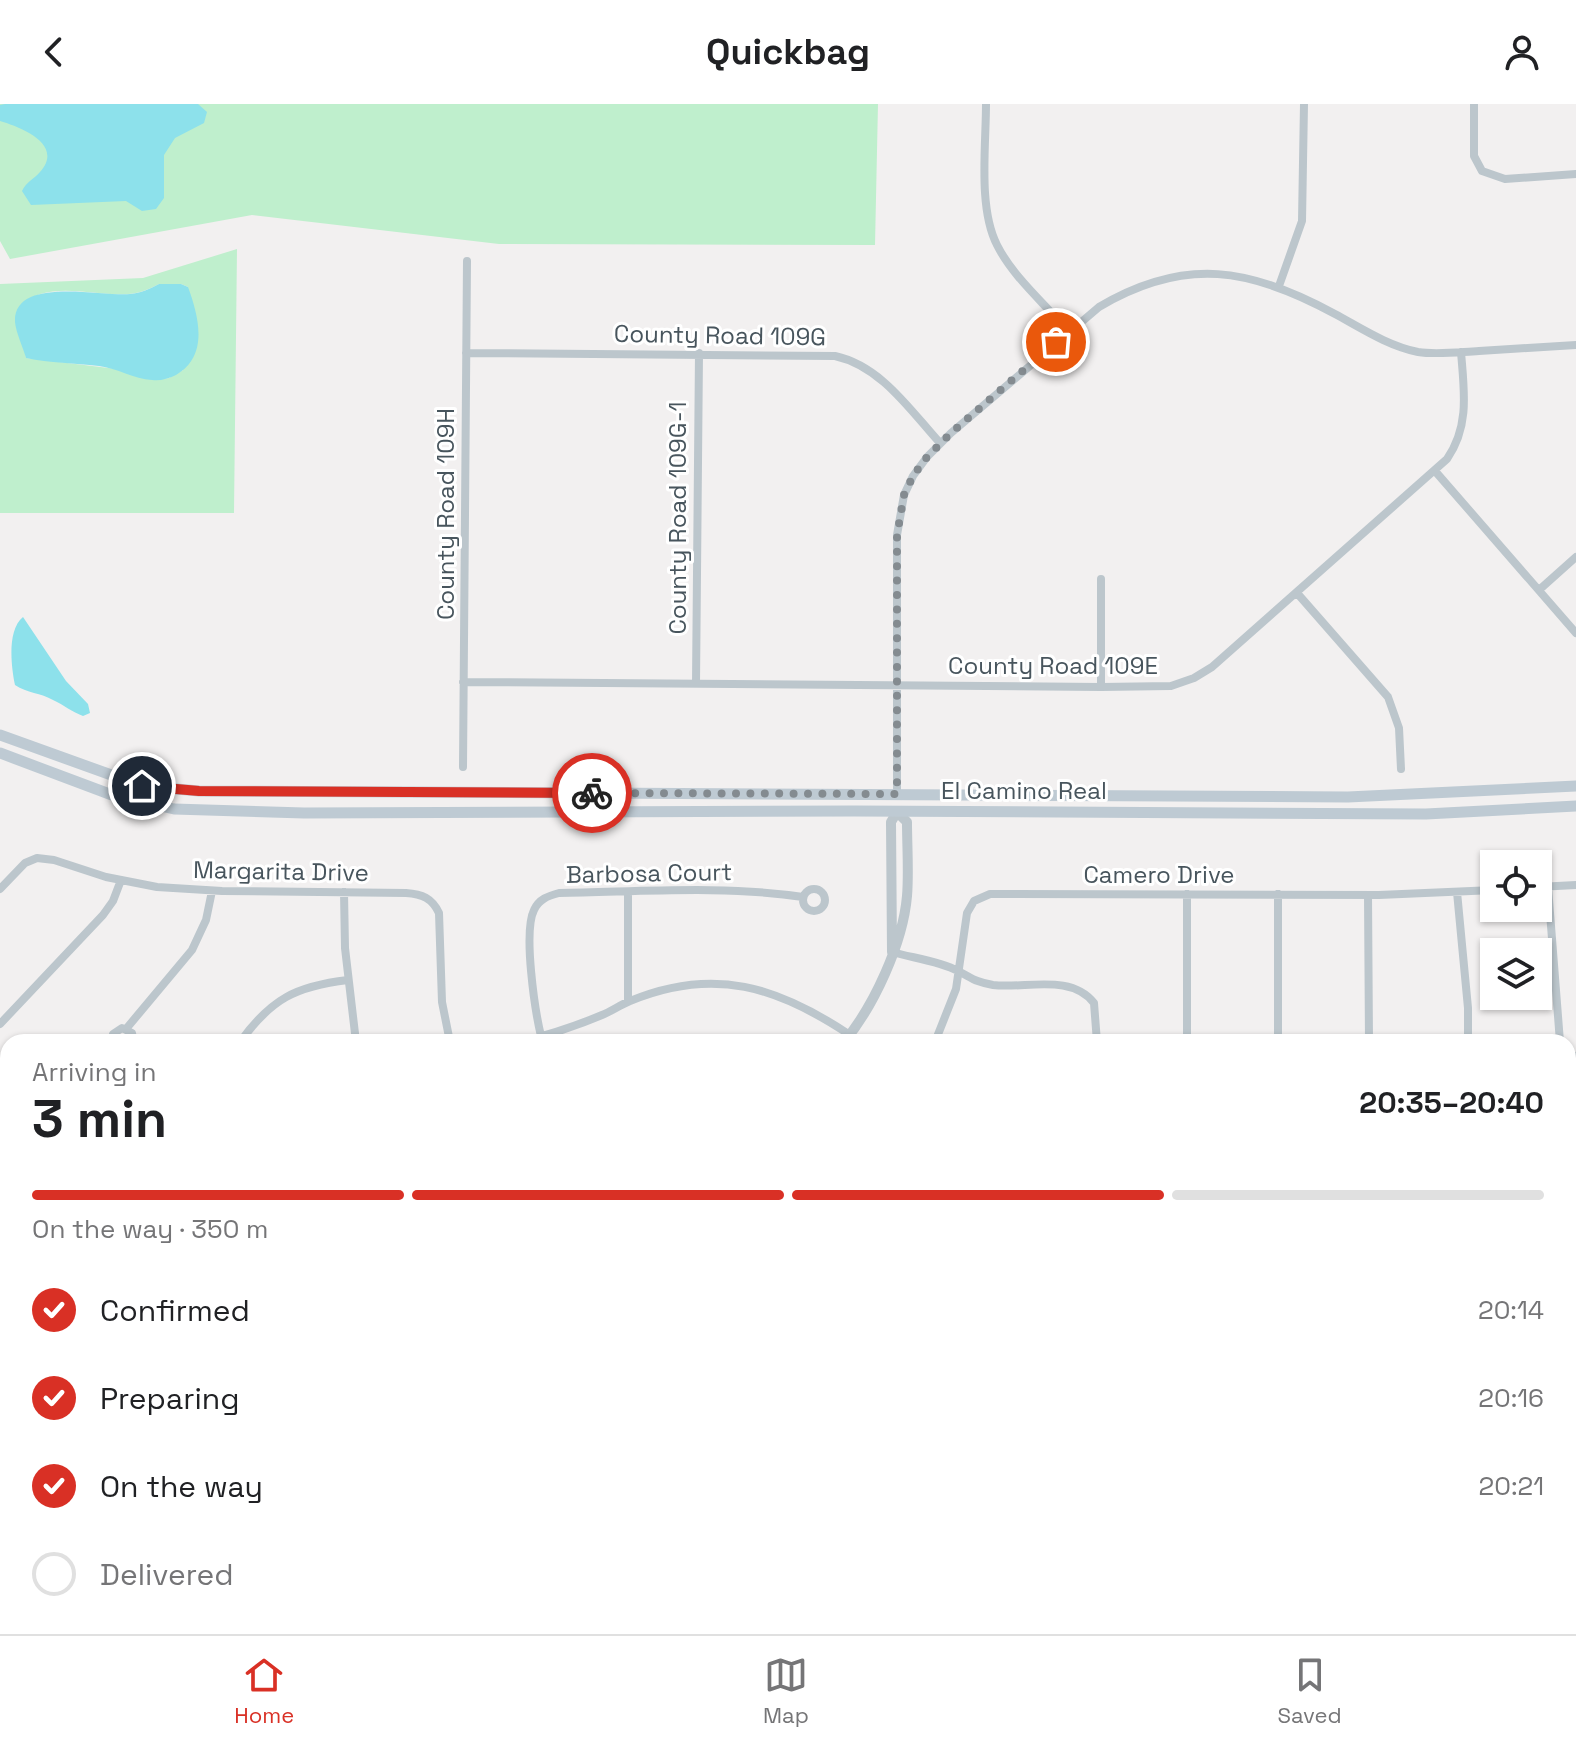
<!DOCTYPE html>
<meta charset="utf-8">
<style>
body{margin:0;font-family:"Space Grotesk",sans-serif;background:#f2f2f2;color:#202124;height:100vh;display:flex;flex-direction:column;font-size:30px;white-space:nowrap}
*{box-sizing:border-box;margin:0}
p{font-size:26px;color:#757577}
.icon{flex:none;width:44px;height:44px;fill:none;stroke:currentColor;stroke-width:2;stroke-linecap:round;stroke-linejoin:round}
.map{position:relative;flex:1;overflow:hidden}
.panel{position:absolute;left:0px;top:930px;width:1576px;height:600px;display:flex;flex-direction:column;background:#fff;border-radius:24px 24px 0 0;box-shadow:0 2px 6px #0004}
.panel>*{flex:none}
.buttons{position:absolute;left:1480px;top:746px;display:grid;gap:16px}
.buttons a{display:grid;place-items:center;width:72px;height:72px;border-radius:0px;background:#fff;box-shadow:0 2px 6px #0004;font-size:40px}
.pin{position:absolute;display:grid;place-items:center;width:68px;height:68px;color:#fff;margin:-34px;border:4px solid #fff;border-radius:50%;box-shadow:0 2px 8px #0007}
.courier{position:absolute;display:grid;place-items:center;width:80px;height:80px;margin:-40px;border:6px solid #d93025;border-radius:50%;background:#fff;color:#222;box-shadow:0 2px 10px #0007}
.head em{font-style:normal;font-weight:700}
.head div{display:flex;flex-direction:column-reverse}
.head{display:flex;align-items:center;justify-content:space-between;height:136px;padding:0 32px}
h1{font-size:52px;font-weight:700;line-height:60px}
.bar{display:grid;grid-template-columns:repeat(4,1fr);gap:12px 8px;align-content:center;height:96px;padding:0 32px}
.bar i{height:10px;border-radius:6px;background:#e0e0e0}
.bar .on{background:#d93025}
.bar p{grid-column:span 4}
ol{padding:0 32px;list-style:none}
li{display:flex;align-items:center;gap:24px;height:88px}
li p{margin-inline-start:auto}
li .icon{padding:8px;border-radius:50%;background:#d93025;color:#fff;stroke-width:4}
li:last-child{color:#757577}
li i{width:44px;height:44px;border:4px solid #e0e0e0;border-radius:50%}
header{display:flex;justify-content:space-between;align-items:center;height:104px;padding:0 32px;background:#fff;font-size:36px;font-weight:700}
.tab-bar{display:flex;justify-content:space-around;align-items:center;height:112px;border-top:2px solid #e0e0e0;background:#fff;font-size:22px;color:#757577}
.tab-bar a{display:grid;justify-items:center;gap:4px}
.tab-bar .on{color:#d93025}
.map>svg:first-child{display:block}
.green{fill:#bfefcd;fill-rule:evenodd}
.water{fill:#8de1eb}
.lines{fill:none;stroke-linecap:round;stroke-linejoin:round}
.minor{stroke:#bcc6cc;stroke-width:8}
.tertiary{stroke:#bcc6cc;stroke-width:10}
.secondary{stroke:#becad3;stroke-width:11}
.done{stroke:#848b90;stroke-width:8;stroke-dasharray:0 14.4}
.route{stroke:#d93025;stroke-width:10}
.labels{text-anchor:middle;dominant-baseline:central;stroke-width:6;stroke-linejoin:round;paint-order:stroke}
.street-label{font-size:24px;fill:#48555d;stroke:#fff}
</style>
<header><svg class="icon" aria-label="back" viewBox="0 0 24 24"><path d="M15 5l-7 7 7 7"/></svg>Quickbag<svg class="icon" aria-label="person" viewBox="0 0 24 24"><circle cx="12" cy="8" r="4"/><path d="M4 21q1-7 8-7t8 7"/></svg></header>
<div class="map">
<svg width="1576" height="1530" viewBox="0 0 1576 1530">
<rect width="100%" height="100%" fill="#f2f0f0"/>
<path class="green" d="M 0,0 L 878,0 L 875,141 L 499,140 L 252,111 L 10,155 L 0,137 Z
M 237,145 L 234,409 L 0,409 L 0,180 L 143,174 ZM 159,180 L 181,180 L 188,183 L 183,266 L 169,274 L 154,276 L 117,265 L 26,254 L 19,203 C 47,174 94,193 129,190 C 140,189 150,185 159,180 Z
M 1568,1001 L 1576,1001 L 1576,1221 L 1568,1226 Z
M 0,1017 L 8,1024 L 8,1517 L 0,1516 Z
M 159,1522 L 221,1522 L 229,1530 L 159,1530 Z"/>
<path class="water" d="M 5,0 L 198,0 L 207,8 L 204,19 L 175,34 L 164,51 L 164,94 L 156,105 L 142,107 L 126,97 L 31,101 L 22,87 C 26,78 34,75 40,68 C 65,40 20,23 0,17 L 0,1 Z
M 159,180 L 181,180 L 188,183 C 199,213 209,252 176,271 C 168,275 160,277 152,276 C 134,275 117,264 99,262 C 74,259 50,259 26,254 C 23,243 16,229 15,218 C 13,171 103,193 130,190 C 141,189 150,185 159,180 Z
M 23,513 L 66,577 L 88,600 L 90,609 L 83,612 C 72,608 64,601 53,596 C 41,589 27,589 15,581 C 11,562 7,526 23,513 Z
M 0,1188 L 8,1188 L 8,1446 L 0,1445 Z"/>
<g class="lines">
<path class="minor" d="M 986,0 C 986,42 978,104 997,141 C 1013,173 1045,200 1068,227
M 1474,0 L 1474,52 L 1482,67 L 1505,75 L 1576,70
M 1279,182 L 1302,117 L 1304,0
M 466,249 L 835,252 C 881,262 910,306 940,339
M 1435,367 L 1576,529
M 1539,486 L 1576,453
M 1297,489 L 1388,593 L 1399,624 L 1401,665
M 463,578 L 1101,583 L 1171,582 L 1194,574 L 1212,563 L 1447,355 C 1470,322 1464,286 1461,248
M 696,579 L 699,249
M 1101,583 L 1101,475
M 463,663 L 467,157
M 897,690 L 897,431 L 904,391 L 913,372 L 927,353 L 951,329 L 1099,203 C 1185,152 1251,164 1335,210 C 1361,224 1388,242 1418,248 C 1437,251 1459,248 1479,247 C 1511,245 1544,243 1576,241
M 1538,783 L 1576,781
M 1548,783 L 1560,938
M803 796a11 11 0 1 1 22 0a11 11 0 1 1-22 0Z
M 0,785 L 25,759 L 37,754 L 54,756 L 106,773 L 157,783 L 222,787 L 406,789 C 422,790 432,794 439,809 L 442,898 L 450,938
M 344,788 L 345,844 L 356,938
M 1457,788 L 1468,904 L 1468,938
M 628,789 L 628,897
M 1187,790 L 1187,938
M 1368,791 L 1369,938
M 892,848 C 913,854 939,857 958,867 C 972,874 975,878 993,881 C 1025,885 1071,869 1094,899 L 1097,938
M 0,920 L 103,811 L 113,797 L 121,776
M 126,925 L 192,846 L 206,816 L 212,787
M 541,932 C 535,907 523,828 534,806 C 539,795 548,792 559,789 C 639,788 723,781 803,793
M 112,938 L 113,930 L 122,924 L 132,929 L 134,938
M 240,938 C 271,895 296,882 348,876
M 520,938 C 548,931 576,922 602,911 C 612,907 620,901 630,897 C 714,862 778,883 850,931
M 935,938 L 956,885 L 967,809 L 974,797 L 990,790 L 1379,791 L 1494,786
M 1278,938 L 1278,790
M 1568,951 L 1576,952
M 0,970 L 8,977
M 1568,1290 L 1576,1286
M 1568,1413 L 1576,1418
M 1568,1520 L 1576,1524
M 373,1522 L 380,1530
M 504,1530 L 513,1522
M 765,1530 L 786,1522
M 955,1530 L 972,1522
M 1182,1530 L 1189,1522
M 1341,1530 L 1346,1522"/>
<path class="tertiary" d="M 844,938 C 874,902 903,839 907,792 C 909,768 907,743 907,718 L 897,708 L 891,718 L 892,848
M 874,1522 L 880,1530
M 94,1530 L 114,1522"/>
<path class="secondary" d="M 0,631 L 142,682 L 199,687 L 1348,693 L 1576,682
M 0,649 L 112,691 L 174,705 L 304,709 L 854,707 L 1426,710 L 1576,702"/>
</g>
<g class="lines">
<path class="done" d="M 592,689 L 897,690 L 897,431 L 904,391 L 913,372 L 927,353 L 951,329 L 1056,238"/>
<path class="route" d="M 142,682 L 199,687 L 592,689"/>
</g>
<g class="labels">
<g class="street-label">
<text transform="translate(720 231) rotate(1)">County Road 109G</text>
<text transform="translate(445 410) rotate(-90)">County Road 109H</text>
<text transform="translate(677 414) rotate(-90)">County Road 109G-1</text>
<text x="1053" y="561">County Road 109E</text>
<text x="1024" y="686">El Camino Real</text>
<text transform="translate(281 767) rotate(1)">Margarita Drive</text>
<text transform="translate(649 769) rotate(-1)">Barbosa Court</text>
<text x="1159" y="770">Camero Drive</text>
</g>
</g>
</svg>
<div class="buttons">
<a><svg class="icon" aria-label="locate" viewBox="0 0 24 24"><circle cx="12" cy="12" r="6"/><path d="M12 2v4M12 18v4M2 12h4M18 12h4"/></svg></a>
<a><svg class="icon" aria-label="layers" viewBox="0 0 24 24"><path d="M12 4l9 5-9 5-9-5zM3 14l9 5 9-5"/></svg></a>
</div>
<div class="pin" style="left:1056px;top:238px;background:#ea580c"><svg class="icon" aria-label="bag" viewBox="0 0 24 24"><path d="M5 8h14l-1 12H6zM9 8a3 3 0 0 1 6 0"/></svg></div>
<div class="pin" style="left:142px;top:682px;background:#1f2937"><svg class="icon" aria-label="home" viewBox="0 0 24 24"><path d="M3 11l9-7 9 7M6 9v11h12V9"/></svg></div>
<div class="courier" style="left:592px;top:689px"><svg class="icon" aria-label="bike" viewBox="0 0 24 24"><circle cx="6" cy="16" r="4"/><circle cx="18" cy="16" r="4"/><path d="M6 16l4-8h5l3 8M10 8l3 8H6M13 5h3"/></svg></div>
<section class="panel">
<div class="head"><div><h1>3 min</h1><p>Arriving in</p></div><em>20:35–20:40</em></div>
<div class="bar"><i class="on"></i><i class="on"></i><i class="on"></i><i></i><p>On the way · 350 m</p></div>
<ol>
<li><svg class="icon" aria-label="check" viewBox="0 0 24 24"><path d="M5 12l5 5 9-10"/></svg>Confirmed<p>20:14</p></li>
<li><svg class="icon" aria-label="check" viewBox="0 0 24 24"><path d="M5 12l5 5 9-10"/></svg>Preparing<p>20:16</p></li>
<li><svg class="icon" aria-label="check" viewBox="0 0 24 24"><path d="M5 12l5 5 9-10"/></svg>On the way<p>20:21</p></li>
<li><i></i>Delivered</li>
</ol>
</section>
</div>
<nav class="tab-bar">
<a class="on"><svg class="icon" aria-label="home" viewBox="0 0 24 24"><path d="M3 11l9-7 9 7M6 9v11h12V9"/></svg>Home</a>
<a><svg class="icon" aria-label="map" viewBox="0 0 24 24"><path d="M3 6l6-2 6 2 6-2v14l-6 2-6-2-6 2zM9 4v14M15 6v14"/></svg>Map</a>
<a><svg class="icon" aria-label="saved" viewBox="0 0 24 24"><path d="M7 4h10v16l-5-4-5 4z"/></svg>Saved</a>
</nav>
